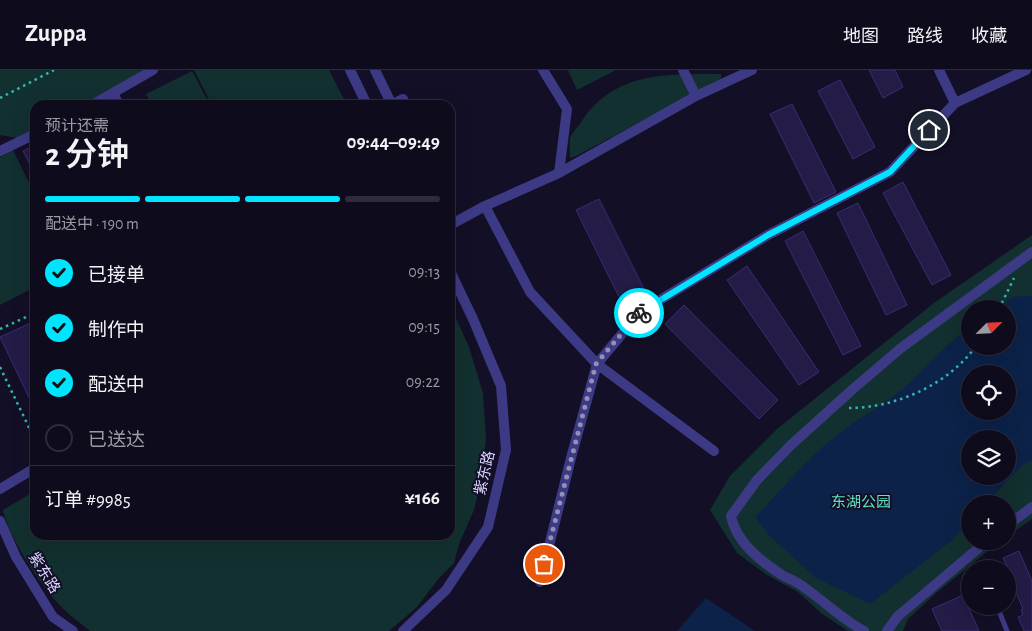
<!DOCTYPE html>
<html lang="zh">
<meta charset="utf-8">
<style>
body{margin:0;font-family:"Alegreya Sans","Noto Sans SC",sans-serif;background:#171425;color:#f1f3f6;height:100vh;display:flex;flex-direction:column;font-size:19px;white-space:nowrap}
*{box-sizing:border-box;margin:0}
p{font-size:16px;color:#9b9ba3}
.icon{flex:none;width:28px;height:28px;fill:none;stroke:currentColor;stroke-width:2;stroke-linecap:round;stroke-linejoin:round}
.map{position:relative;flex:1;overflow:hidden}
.sheet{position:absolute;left:30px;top:30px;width:425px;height:440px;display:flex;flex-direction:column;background:#0e0b1c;border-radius:15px;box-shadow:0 5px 20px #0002,0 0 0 1px #2e2b3b}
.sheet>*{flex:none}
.needle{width:32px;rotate:66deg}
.buttons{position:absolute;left:961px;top:230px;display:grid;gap:10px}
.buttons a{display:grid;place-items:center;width:55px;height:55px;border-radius:50%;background:#0e0b1c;box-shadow:0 5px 20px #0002,0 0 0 1px #2e2b3b;font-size:25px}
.pin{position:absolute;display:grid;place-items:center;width:42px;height:42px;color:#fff;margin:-21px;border:2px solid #fff;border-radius:50%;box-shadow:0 1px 5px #0007}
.courier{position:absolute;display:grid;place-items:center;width:50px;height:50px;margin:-25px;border:4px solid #00e5ff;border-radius:50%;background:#fff;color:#222;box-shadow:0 1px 6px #0007}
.headline em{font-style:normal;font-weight:600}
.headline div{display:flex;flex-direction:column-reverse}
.headline{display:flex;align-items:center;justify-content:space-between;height:85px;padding:0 15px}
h1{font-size:32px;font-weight:600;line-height:38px}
.bar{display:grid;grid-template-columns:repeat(4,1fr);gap:8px 5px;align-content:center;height:60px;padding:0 15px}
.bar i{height:6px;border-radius:4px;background:#2e2b3b}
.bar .current{background:#00e5ff}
.bar p{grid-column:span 4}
.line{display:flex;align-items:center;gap:12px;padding:0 15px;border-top:1px solid #2e2b3b}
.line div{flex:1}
ol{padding:0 15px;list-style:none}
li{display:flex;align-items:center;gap:15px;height:55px}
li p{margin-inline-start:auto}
li .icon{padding:5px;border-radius:50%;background:#00e5ff;color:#111;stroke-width:4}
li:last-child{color:#9b9ba3}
li i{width:28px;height:28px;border:2px solid #2e2b3b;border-radius:50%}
header{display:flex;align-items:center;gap:30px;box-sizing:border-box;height:70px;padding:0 25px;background:#0e0b1c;border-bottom:1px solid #2e2b3b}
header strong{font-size:24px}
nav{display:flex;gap:28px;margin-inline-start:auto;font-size:18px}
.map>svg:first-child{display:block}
.green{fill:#12302f;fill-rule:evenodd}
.water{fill:#0c2248;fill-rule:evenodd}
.building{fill:#241b47;stroke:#3b2d73}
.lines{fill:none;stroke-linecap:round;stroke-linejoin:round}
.path{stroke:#2fb8b0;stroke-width:2.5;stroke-dasharray:2.5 4;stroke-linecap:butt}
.lane{stroke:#3d3a85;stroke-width:5}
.street{stroke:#3d3a85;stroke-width:10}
.done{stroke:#948fb3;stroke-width:5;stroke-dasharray:0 9}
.route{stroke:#00e5ff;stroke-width:6}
.labels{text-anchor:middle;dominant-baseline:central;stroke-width:4;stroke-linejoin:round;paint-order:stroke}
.street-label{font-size:15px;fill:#d9d4ff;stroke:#130f26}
.park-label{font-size:15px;fill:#5fe0c0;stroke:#130f26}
</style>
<header>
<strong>Zuppa</strong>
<nav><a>地图</a><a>路线</a><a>收藏</a></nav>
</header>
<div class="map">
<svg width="1032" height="561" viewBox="0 0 1032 561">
<rect width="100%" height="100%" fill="#130f26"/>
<path class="green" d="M 0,0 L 142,0 L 104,29 L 92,35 L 35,35 L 35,64 L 23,69 L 0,65 Z
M 194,0 L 329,0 L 347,35 L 212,35 Z
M 568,0 L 616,0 L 577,20 Z
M 192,1 L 210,35 L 152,35 L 146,24 Z
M 721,4 L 721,9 L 576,86 L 570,88 C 570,82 569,74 570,68 C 572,62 580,55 583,49 C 616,1 670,4 721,4 Z
M 13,80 L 35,125 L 35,217 L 0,235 L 0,87 Z
M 1032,165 L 1032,449 L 1008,466 L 1008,434 L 970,434 L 970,471 L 1000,471 L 935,524 L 908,549 L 903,561 L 848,561 L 821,543 L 798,522 L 767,505 L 737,483 L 710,440 L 730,406 L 777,359 L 934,233 ZM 970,239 L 1008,239 L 1008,276 L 970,276 ZM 970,304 L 1008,304 L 1008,341 L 970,341 ZM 970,369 L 1008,369 L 1008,406 L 970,406 Z
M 450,235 L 469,277 L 483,323 L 486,369 L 482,407 L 474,440 L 459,474 L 454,493 L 439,508 L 417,537 L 389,561 L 90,561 C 78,551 65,542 55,530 C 37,510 9,467 3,440 L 35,421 L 35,465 L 450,465 Z"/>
<path class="water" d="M 1032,226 L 1032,390 L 1022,395 L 986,434 L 970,434 L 970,451 L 951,471 L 870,534 L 816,508 L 770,466 L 755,447 C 782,420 805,390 836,366 C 858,348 884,335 905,317 C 927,297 945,274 970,257 L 970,276 L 1008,276 L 1008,239 L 996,239 L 1013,227 ZM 970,304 L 1008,304 L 1008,341 L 970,341 ZM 970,369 L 1008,369 L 1008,406 L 970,406 Z
M 706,528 L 755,561 L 677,561 Z"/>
<path class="building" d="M 869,0 L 895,0 L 903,17 L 883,28 Z
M 840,10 L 875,77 L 853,89 L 818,21 Z
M 792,34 L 836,122 L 814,133 L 770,44 Z
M 35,75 L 35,104 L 23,81 Z
M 903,112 L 951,205 L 932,215 L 883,123 Z
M 599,129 L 649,229 L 627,243 L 576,140 Z
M 858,133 L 907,235 L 886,245 L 837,143 Z
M 803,161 L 861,276 L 843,285 L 785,171 Z
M 747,196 L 819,302 L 799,315 L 727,210 Z
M 684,235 L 778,330 L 759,349 L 665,254 Z
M 35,251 L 35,340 L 0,267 Z
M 1019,481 L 1032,511 L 1032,561 L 1024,561 L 1018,547 L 1023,545 L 1021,540 L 1023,539 L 1015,520 L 1008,523 L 1008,498 L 1003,488 Z
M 963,525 L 979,561 L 942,561 L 932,539 Z"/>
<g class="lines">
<path class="path" d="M 0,28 L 54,0
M 999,239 L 1014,208
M 0,259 L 35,243
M 0,297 L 35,370
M 849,338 C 895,338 948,315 976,276"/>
<path class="lane" d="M 997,536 L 1007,561"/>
<path class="street" d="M 350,0 L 367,35
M 375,0 L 392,35
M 543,0 L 567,39 L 559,103
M 683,0 L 696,26
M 939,0 L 955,33 L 1026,0
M 113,23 L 119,35
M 92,35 L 153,0
M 391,35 L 403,29
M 0,81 L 35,64
M 485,136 L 530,222 L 597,294 L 714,381
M 450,155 L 485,136 L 559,103 L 696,26 L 752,0
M 0,419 L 35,398
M 0,451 L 16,487 L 53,547 L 73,561
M 1008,455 L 1032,437
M 540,512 L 572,384 L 597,294 L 640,242 L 768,165 L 890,102 L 955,33
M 403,561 L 446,520 L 488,457 L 506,380 L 501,316 L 473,249 L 450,201
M 864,561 C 842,549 825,532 805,518 C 798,512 789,509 782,505 C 760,491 736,472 731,446 L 757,410 L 791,375 L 853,319 L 901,278 L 1032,182
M 887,561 L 898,546 L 987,471"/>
</g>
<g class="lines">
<path class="done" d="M 544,494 L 596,294 L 639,243"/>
<path class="route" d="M 639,243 L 768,165 L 890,102 L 929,60"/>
</g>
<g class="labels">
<g class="street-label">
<text transform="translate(485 403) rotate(-77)">紫东路</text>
<text transform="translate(44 503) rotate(58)">紫东路</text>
</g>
<g class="park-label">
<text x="861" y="432">东湖公园</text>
</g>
</g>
</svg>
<div class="buttons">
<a><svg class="needle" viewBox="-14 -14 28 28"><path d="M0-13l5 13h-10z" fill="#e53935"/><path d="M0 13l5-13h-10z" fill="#9b9ba3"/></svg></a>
<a><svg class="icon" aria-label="locate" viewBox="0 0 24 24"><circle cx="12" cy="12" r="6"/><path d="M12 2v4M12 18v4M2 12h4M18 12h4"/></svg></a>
<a><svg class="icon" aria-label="layers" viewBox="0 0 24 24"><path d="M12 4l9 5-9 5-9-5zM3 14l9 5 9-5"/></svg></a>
<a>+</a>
<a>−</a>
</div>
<div class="pin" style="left:544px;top:494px;background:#ea580c"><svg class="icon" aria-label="bag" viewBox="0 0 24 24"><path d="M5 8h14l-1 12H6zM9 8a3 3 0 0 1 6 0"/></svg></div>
<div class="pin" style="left:929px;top:60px;background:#1f2937"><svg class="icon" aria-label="home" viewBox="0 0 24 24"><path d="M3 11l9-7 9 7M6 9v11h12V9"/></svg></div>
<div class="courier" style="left:639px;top:243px"><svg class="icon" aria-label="bike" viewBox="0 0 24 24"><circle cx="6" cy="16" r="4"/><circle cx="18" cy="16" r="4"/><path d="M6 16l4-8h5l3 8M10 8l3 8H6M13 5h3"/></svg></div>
<section class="sheet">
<div class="headline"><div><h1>2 分钟</h1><p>预计还需</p></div><em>09:44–09:49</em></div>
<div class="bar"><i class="current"></i><i class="current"></i><i class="current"></i><i></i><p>配送中 · 190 m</p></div>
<ol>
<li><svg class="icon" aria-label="check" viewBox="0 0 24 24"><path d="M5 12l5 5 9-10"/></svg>已接单<p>09:13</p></li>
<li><svg class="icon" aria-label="check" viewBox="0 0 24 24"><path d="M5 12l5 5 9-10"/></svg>制作中<p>09:15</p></li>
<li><svg class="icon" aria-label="check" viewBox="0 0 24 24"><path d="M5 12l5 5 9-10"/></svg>配送中<p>09:22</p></li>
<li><i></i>已送达</li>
</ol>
<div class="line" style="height:65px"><div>订单 #9985</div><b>¥166</b></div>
</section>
</div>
